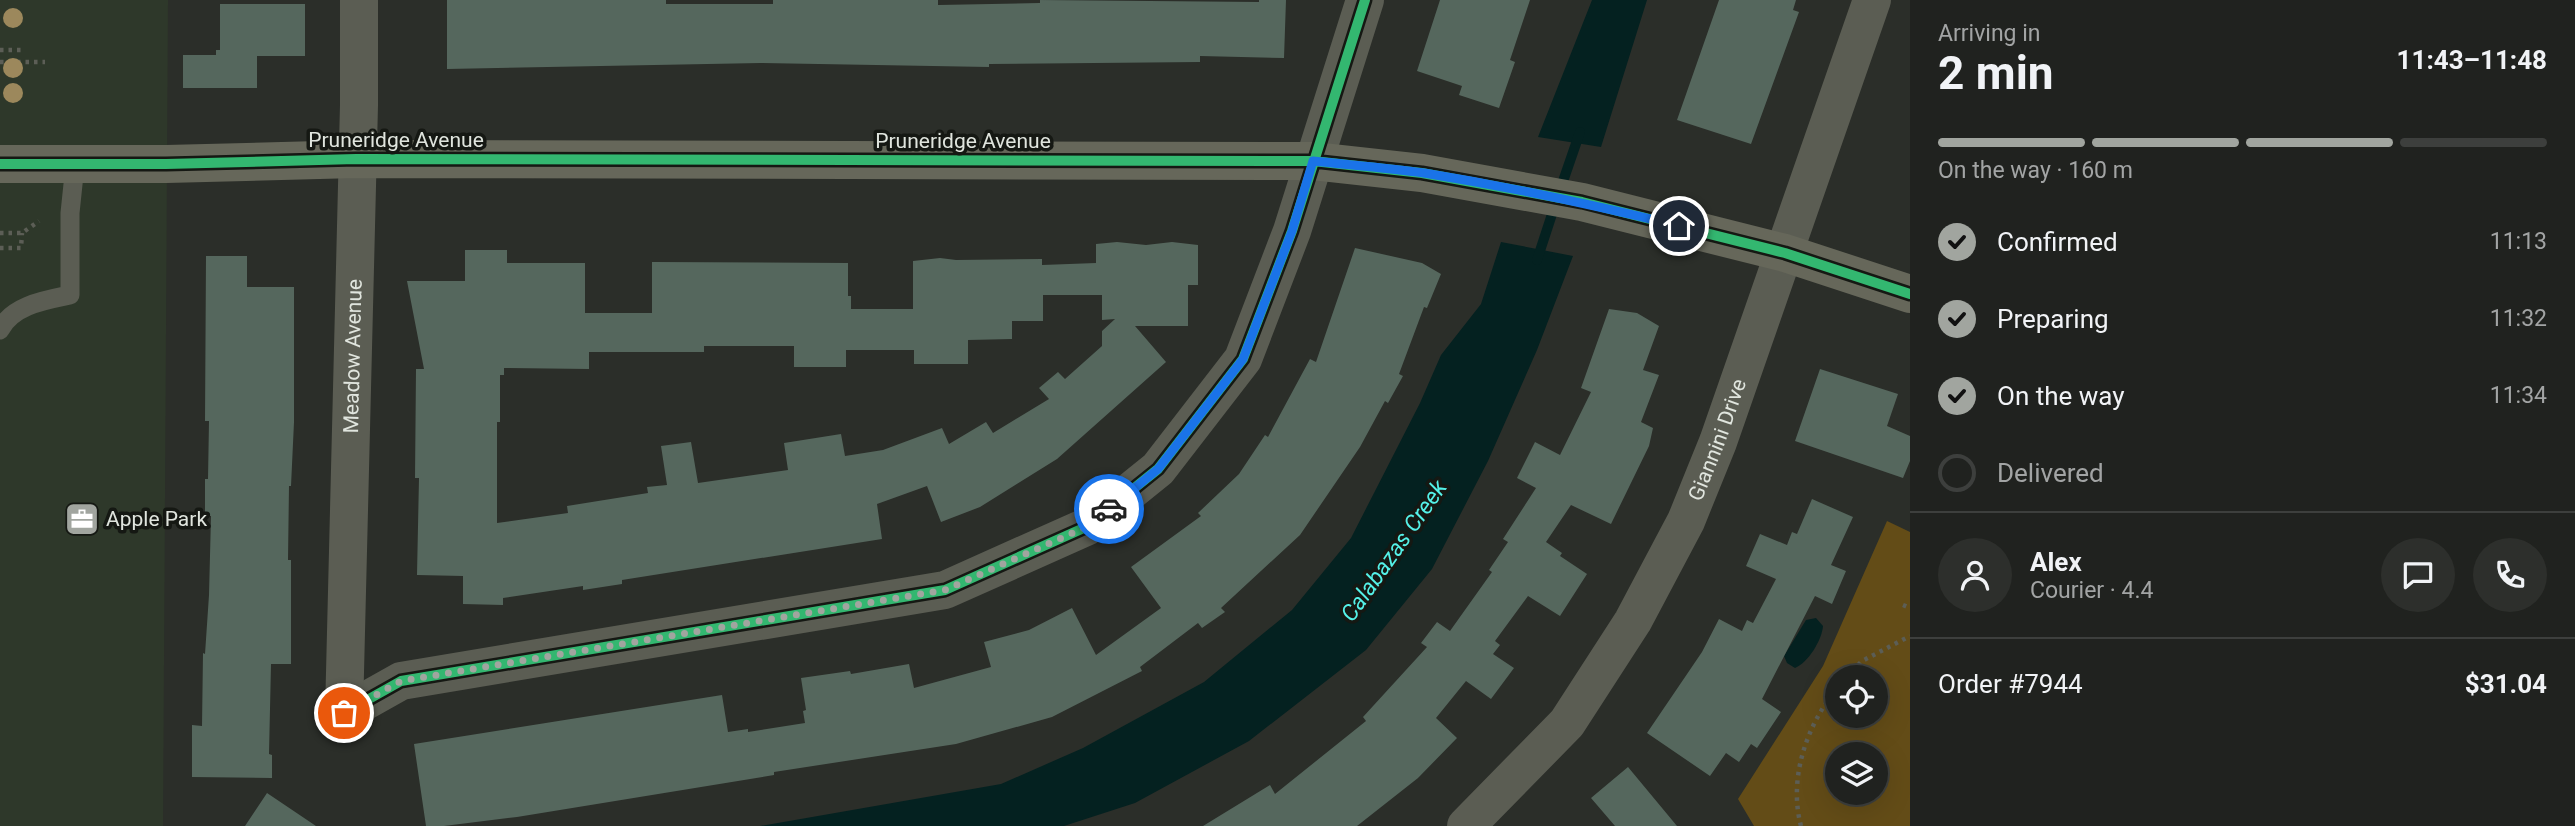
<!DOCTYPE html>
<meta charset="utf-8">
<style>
body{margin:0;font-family:Roboto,sans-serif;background:#2d2f2c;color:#f1f3f6;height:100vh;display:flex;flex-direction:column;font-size:26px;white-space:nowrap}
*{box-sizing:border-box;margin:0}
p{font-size:23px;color:#a2a4a4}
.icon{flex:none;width:38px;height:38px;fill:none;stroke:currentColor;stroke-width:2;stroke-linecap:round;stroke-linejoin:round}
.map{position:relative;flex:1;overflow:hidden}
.side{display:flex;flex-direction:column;background:#20221f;width:665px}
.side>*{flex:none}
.tools{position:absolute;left:1825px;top:665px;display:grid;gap:14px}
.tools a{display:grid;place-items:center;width:63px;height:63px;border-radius:50%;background:#20221f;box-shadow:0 7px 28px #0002,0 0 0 2px #3d3f3d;font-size:35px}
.pin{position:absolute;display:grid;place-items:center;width:60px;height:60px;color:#fff;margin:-30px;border:4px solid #fff;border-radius:50%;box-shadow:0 2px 7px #0007}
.courier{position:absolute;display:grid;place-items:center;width:70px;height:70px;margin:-35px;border:5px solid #1a73e8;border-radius:50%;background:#fff;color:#222;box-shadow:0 2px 9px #0007}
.head em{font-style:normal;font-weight:700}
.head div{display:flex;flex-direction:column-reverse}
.head{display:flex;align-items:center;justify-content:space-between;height:119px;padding:0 28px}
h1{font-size:46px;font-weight:700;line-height:52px}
.bar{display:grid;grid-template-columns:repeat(4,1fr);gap:10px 7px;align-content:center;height:84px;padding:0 28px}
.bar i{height:9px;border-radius:5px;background:#3d3f3d}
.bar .active{background:#a1a59f}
.bar p{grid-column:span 4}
.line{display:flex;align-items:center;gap:18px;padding:0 28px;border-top:2px solid #3d3f3d}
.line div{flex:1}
.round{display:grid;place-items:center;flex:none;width:74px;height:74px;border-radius:37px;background:#2d2f2c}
ol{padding:0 28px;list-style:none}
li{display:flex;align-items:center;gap:21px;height:77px}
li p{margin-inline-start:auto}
li .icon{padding:7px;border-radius:50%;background:#a1a59f;color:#111;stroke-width:4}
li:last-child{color:#a2a4a4}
li i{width:38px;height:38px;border:4px solid #3d3f3d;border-radius:50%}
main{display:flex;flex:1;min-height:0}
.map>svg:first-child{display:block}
.built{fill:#2e382a}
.green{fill:#634c17;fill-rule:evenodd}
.water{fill:#042120}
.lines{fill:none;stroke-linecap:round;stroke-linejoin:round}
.stream{stroke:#042120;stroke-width:10}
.building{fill:#55675d;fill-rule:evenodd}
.path{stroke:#5c5e56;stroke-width:4.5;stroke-dasharray:3.5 5;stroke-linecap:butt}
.lane{stroke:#5b5d53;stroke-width:19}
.street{stroke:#5b5d53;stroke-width:38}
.secondary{stroke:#66675a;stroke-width:38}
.cycleway-casing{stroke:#151813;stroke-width:15}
.cycleway{stroke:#33b770;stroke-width:10}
.tree{fill:#9c885c}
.done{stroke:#a1a59f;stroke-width:7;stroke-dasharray:0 12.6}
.route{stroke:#1a73e8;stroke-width:9}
.labels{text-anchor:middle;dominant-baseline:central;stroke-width:7;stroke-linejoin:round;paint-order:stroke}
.street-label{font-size:21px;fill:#e0e5de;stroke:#151813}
.poi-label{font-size:21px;fill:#e0e5de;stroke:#151813;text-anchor:start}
.water-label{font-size:23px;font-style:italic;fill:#54f1e8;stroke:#151813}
</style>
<main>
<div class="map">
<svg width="1910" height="826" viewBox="0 0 1910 826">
<rect width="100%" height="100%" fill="#2b2e29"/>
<path class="built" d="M 0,0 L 168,0 L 163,826 L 0,826 Z"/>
<path class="green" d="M 1887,521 L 1910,532 L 1910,826 L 1754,826 L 1738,799 L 1823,666 ZM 1838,677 L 1876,677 L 1876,716 L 1838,716 ZM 1838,754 L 1876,754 L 1876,793 L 1838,793 Z"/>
<path class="water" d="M 1592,0 L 1647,0 L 1601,147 L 1538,137 Z
M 1501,242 L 1573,256 L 1537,350 L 1488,461 L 1432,569 L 1366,650 L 1249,741 L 1135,803 L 1064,826 L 760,826 L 1001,784 L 1083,748 L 1204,682 L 1292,610 L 1351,538 L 1420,403 L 1441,355 L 1481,304 Z
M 1816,618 L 1823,626 C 1822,640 1808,663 1795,668 L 1787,663 L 1784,656 L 1806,620 Z"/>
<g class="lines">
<path class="stream" d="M 1560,190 L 1580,132
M 1537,260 L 1555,205"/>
</g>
<path class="building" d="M 447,0 L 666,0 L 666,4 L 773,4 L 773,0 L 938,0 L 938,5 L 1040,3 L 1040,0 L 1259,2 L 1259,0 L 1286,0 L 1284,58 L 1200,56 L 1200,62 L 989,64 L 989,67 L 761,63 L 447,69 Z
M 1440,0 L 1530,0 L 1510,60 L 1515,62 L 1499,108 L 1459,95 L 1462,86 L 1417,71 Z
M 1719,0 L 1796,0 L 1793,10 L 1799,12 L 1751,144 L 1677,120 Z
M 220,4 L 305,4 L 305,56 L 257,56 L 257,88 L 183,88 L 183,55 L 216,55 L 216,50 L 220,50 Z
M 1117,242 L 1146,245 L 1172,242 L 1198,245 L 1198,285 L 1188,285 L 1188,326 L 1135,326 L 1166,362 L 1057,459 L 980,507 L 941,522 L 927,486 L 877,504 L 882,539 L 622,580 L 622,584 L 583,590 L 583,586 L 503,598 L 503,605 L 463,604 L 463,576 L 417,575 L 419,478 L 415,478 L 416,369 L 424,369 L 407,281 L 465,281 L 465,250 L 507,250 L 507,263 L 585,263 L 585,313 L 652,313 L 652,262 L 848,263 L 848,296 L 851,296 L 851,309 L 913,309 L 913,261 L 940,258 L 956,260 L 1042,259 L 1042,265 L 1096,263 L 1096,244 ZM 1043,295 L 1102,295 L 1102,320 L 1115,319 L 1102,331 L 1102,346 L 1065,379 L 1058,372 L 1039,388 L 1049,399 L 993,433 L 986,422 L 949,444 L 942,428 L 883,450 L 845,456 L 841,434 L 784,443 L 788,470 L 698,483 L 691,442 L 661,446 L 667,485 L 647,487 L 648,493 L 567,506 L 568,513 L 497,523 L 497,422 L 500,422 L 500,375 L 504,375 L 504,368 L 589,369 L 589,352 L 704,352 L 704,346 L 794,346 L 794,367 L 846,367 L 846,350 L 914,350 L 914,364 L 968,364 L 968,340 L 1012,339 L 1012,321 L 1043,321 Z
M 1355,248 L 1422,263 L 1441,274 L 1427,308 L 1424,307 L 1399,374 L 1403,376 L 1388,403 L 1385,401 L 1360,447 L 1300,535 L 1221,608 L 1225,612 L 1202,628 L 1198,623 L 1140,667 L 1142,671 L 1052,717 L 956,744 L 774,772 L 774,775 L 517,817 L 444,826 L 426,826 L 414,744 L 722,695 L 728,732 L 748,729 L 748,732 L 805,723 L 803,711 L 806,710 L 801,678 L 850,671 L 851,674 L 909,664 L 914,688 L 991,667 L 984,642 L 1029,630 L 1072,608 L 1096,655 L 1161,608 L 1131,567 L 1201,516 L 1198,513 L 1239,474 L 1265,435 L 1268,437 L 1310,359 L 1316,362 Z
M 206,256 L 247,256 L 247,287 L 294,287 L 294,422 L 291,486 L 289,486 L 288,560 L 291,560 L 291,664 L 271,664 L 269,754 L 272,755 L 272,778 L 192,777 L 192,725 L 202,726 L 203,653 L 205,654 L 209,595 L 211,516 L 205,516 L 205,479 L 208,479 L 209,421 L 205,421 Z
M 1609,309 L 1637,313 L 1659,326 L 1643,370 L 1659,375 L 1641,422 L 1653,428 L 1649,446 L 1611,524 L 1571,505 L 1546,542 L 1562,553 L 1560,556 L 1587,574 L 1560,616 L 1528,596 L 1495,641 L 1500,645 L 1493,654 L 1514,668 L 1491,699 L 1466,681 L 1436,718 L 1457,738 L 1418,778 L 1357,826 L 1203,826 L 1270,785 L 1275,794 L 1366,721 L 1363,717 L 1427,647 L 1421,643 L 1437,622 L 1450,631 L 1492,572 L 1489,570 L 1508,542 L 1503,539 L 1536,488 L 1517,478 L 1535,442 L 1560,455 L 1591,392 L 1581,388 Z
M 1820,369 L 1898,394 L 1887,426 L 1910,436 L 1910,461 L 1903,478 L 1795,441 Z
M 1812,499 L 1853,517 L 1831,565 L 1846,571 L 1832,604 L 1815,596 L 1762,699 L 1781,712 L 1757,748 L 1751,744 L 1739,762 L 1726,753 L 1710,776 L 1647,733 L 1702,652 L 1719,619 L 1742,631 L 1747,620 L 1753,623 L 1776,579 L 1746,566 L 1760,534 L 1787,545 L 1792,532 L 1797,534 Z
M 1628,767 L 1677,826 L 1615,826 L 1591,798 Z
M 267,793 L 316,826 L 245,826 Z"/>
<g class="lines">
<path class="path" d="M 0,50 L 21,50
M 0,62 L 45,62
M 0,233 L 22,233 L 39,221
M 0,248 L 21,248 L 22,233
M 1903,605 L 1910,608
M 1846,677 L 1862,661 L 1910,636
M 1801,826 C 1788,778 1807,724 1838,687"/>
<path class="lane" d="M 0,330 C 12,305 46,300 70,295 L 70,213 L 75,165"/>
<g class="street">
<path d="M 344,713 L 401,681 L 945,590 L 1086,527 L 1158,469 L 1243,359 L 1292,231 L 1365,0"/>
<path id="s1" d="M 344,713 L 359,105 L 359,0"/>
<path id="s2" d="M 1466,826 L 1567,723 L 1633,621 L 1686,521 L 1718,442 L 1872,0"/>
</g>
<path class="secondary" d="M 0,164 L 166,164 L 356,159 L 1313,161 L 1422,173 L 1582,202 L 1785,253 L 1910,294"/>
<g class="cycleway-casing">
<path id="cycleway" d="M 0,164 L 166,164 L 356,159 L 1313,161 L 1422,173 L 1582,202 L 1785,253 L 1910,294
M 344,713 L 401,681 L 945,590 L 1086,527 L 1158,469 L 1243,359 L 1292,231 L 1365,0"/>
</g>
<use href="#cycleway" class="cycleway"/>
</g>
<g class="tree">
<circle cx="13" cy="18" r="10"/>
<circle cx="13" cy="68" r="10"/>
<circle cx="13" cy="93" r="10"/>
</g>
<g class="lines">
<path class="done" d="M 344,713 L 401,681 L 945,590 L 1086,527 L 1109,509"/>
<path class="route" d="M 1109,509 L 1158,469 L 1243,359 L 1292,231 L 1313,161 C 1350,165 1387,168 1424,173 C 1510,187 1595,205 1679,226"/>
</g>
<defs>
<g id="office-square" transform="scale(1.75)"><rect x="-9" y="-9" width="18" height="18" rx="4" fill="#a1a59f" stroke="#151813"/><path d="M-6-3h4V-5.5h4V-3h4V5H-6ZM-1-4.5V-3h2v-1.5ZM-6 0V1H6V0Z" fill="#fff"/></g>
</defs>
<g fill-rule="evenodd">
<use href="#office-square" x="82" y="519"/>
</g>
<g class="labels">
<g class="street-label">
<text x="396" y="140">Pruneridge Avenue</text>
<text x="963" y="141">Pruneridge Avenue</text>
<text stroke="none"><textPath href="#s1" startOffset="357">Meadow Avenue</textPath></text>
<text stroke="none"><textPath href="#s2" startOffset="466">Giannini Drive</textPath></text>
</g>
<g class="poi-label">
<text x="106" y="519">Apple Park</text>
</g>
<g class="water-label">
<text transform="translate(1394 551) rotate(-55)">Calabazas Creek</text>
</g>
</g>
</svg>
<div class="tools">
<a><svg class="icon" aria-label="locate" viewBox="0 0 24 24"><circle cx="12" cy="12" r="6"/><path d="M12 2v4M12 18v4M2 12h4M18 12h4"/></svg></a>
<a><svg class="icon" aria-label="layers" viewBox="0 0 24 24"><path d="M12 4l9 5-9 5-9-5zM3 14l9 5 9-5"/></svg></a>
</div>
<div class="pin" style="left:344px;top:713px;background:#ea580c"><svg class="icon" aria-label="bag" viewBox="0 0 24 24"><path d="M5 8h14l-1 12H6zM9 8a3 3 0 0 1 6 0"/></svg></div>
<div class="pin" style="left:1679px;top:226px;background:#1f2937"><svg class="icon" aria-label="home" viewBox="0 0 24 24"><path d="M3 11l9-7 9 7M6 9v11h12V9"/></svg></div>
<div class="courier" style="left:1109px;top:509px"><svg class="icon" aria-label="car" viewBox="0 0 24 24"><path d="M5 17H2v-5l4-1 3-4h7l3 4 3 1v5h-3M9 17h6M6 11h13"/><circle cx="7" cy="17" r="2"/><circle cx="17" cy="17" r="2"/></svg></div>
</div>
<section class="side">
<div class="head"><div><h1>2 min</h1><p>Arriving in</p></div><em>11:43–11:48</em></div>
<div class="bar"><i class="active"></i><i class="active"></i><i class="active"></i><i></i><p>On the way · 160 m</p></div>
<ol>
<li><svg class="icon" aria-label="check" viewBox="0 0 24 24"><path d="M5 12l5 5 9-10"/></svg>Confirmed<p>11:13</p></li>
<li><svg class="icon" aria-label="check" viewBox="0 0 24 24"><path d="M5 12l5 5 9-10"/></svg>Preparing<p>11:32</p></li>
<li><svg class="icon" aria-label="check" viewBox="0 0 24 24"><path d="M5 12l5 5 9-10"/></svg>On the way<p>11:34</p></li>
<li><i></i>Delivered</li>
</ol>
<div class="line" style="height:126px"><a class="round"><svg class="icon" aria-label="person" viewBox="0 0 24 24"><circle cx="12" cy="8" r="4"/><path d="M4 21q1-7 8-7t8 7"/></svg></a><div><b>Alex</b><p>Courier · 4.4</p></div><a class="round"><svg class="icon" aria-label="chat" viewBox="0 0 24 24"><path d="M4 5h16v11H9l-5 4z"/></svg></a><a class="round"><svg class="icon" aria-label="phone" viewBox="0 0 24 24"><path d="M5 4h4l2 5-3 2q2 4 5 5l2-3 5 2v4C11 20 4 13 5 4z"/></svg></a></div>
<div class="line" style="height:91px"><div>Order #7944</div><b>$31.04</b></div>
</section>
</main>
